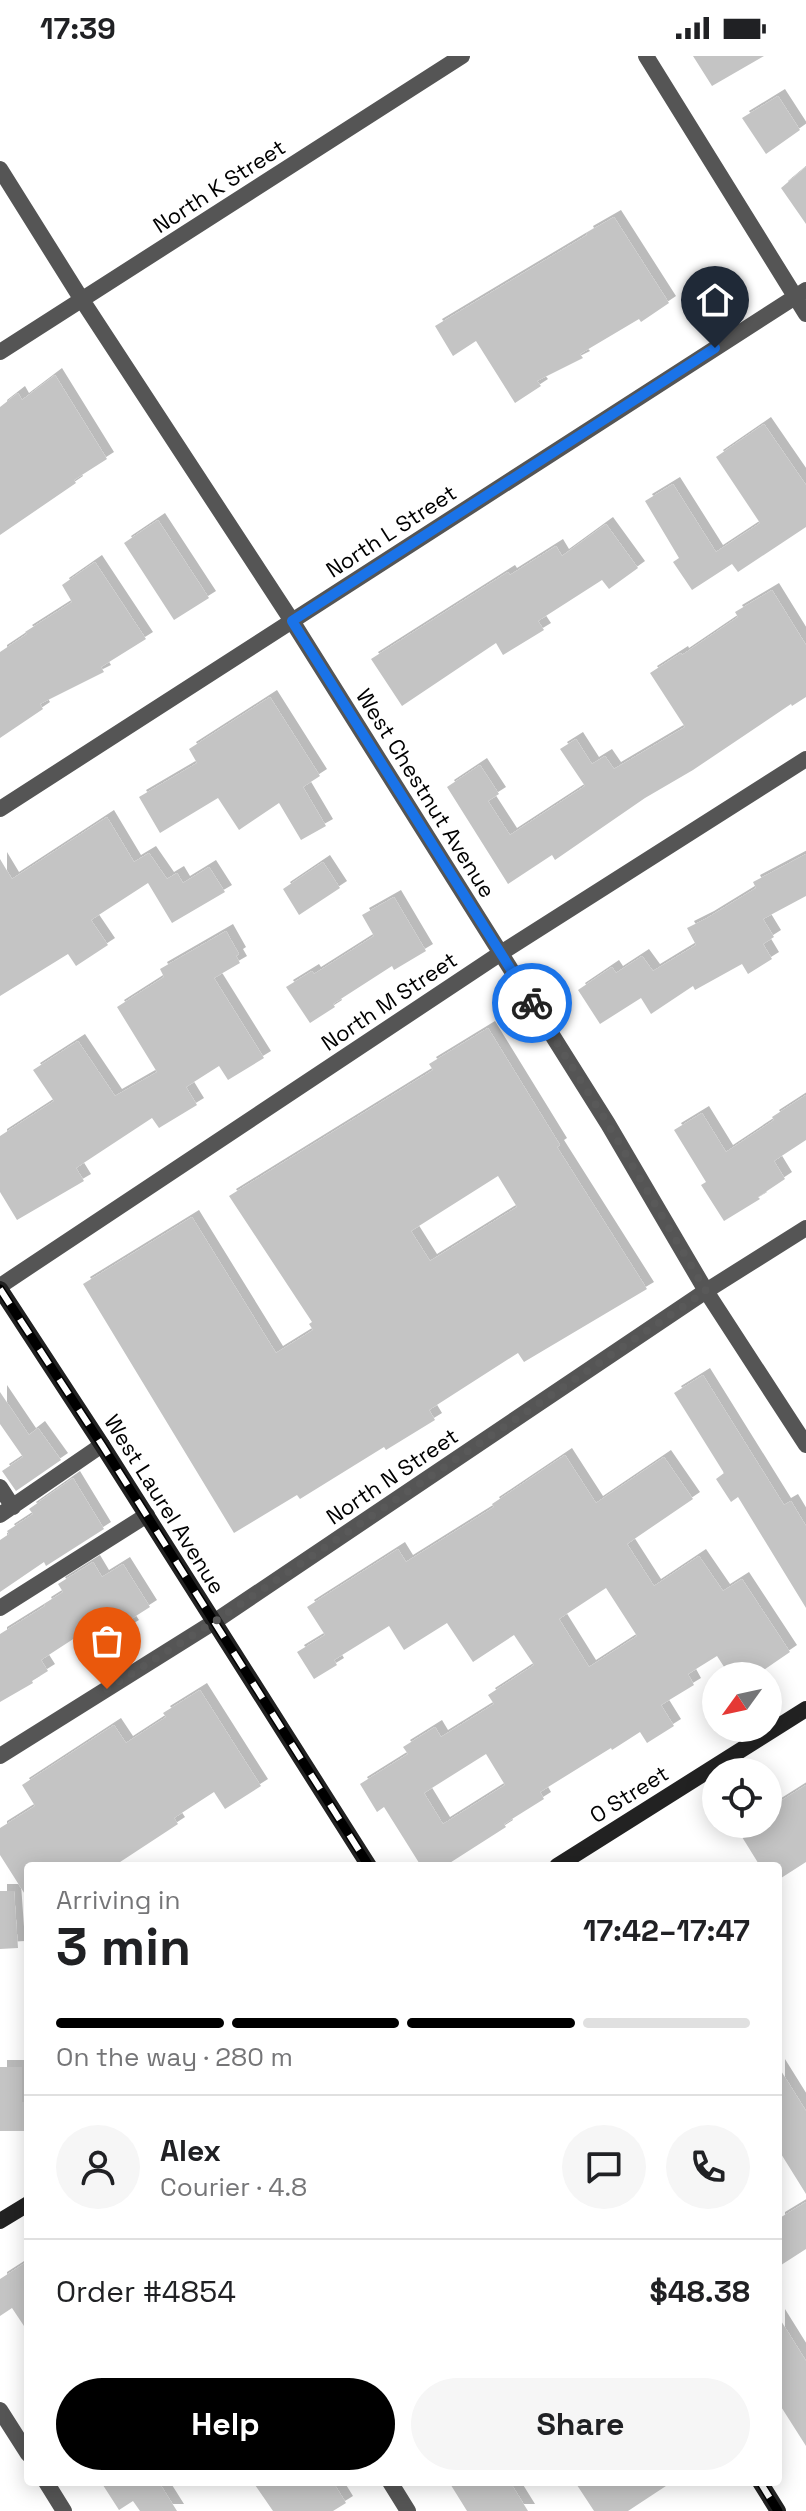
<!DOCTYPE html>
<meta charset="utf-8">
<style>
body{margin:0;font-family:"Space Grotesk",sans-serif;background:#f6f6f6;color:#202124;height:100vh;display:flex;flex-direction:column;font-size:30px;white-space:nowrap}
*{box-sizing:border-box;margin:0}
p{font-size:26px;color:#757577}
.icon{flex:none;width:44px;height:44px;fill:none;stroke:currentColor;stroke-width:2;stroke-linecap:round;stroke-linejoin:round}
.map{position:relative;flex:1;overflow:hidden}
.side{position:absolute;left:24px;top:1806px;width:758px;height:624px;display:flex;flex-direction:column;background:#fff;border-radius:8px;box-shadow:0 4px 20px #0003}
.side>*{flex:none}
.needle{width:52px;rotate:237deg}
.controls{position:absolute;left:702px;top:1606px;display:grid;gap:16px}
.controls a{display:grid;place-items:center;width:80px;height:80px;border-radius:50%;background:#fff;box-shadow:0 4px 20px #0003;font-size:40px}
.pin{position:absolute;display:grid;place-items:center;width:68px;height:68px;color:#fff;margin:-82px -34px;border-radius:50% 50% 50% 0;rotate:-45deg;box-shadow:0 0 8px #0007}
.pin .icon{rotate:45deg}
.courier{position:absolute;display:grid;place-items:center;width:80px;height:80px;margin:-40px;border:6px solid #1a73e8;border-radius:50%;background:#fff;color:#222;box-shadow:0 2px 10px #0007}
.summary em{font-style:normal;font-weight:700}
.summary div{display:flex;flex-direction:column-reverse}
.summary{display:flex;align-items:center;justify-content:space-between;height:136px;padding:0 32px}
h1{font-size:52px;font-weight:700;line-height:60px}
.bar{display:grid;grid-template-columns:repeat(4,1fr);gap:12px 8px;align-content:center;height:96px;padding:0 32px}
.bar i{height:10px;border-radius:6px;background:#e0e0e0}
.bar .current{background:#000}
.bar p{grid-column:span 4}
.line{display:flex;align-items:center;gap:20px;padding:0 32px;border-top:2px solid #e0e0e0}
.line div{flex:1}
.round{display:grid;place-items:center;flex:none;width:84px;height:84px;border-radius:42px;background:#f6f6f6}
.cta{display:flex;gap:16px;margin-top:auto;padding:16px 32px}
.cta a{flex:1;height:92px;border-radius:48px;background:#000;color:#fff;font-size:32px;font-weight:700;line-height:92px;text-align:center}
.cta a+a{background:#f6f6f6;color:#202124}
.status{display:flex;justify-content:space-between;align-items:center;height:56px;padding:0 40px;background:#fff;direction:ltr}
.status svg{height:22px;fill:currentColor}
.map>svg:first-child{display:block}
.building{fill:#c4c4c4;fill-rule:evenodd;filter:url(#shadow)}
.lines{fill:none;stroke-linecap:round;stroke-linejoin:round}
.street{stroke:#555;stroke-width:16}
.secondary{stroke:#222;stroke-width:16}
.rail-casing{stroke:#000;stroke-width:9}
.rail{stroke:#fff;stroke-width:6;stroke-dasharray:18;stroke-linecap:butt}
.done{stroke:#595959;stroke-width:8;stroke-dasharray:0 14.4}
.route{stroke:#1a73e8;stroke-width:10}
.labels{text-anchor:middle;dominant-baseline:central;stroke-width:8;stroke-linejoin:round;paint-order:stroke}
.street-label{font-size:22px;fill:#000;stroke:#fff}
</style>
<div class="status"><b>17:39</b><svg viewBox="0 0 49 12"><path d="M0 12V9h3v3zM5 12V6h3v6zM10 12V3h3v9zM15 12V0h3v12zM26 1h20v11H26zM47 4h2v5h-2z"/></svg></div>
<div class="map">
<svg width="806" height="2455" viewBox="0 0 806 2455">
<defs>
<filter id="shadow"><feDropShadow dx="7" dy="-7" stdDeviation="0" flood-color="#0004"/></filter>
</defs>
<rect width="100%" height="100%" fill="#fff"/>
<path class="building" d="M 693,0 L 764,0 L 712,30 Z
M 778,40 L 800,74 L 766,98 L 742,62 Z
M 806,111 L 806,168 L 781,132 Z
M 614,161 L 669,247 L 641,266 L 639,263 L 580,298 L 583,302 L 537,325 L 541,330 L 515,347 L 476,285 L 453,300 L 435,270 L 587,179 L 586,177 Z
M 55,319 L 107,403 L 74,424 L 76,427 L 0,479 L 0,351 L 18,337 L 22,344 Z
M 764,368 L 806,429 L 806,471 L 738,516 L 732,508 L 692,534 L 673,506 L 679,502 L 645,445 L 673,428 L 716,496 L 760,467 L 716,401 Z
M 158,464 L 209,542 L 174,564 L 124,487 Z
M 606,468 L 638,512 L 609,533 L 602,524 L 538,565 L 544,574 L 503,599 L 496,587 L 402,650 L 371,603 L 508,516 L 510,519 L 556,490 L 562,500 Z
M 95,506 L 146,583 L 101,611 L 104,616 L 40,648 L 43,653 L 0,682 L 0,596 L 27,578 L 25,576 L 72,546 L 62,529 Z
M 772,534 L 806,589 L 806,641 L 792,650 L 791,648 L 693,714 L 645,742 L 555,804 L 552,799 L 508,828 L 447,731 L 480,709 L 499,738 L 488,745 L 510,779 L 585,730 L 560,693 L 576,683 L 592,708 L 605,700 L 614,713 L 685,671 L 650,617 L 681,597 L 682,599 L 738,561 L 735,556 Z
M 270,641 L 320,720 L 303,731 L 326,770 L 301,784 L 279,747 L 239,774 L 218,742 L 160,777 L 139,741 L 197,707 L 189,693 Z
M 107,761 L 134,806 L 149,797 L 167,823 L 177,817 L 183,827 L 209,811 L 225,836 L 172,867 L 148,827 L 91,864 L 108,889 L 76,910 L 68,898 L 0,940 L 0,803 L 12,823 Z
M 806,798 L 806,840 L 763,863 L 774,881 L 763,888 L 772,903 L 748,918 L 742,908 L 695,934 L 693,930 L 651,958 L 641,942 L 600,968 L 578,934 L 612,911 L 616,917 L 642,900 L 653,915 L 676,901 L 696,889 L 687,872 L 707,862 L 756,832 L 753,826 Z
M 323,806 L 340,832 L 299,859 L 283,833 Z
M 394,841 L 426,895 L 394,914 L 392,910 L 333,948 L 335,951 L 310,967 L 286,931 L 312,915 L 314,918 L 374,880 L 362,859 Z
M 226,875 L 239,898 L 236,900 L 240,907 L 214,922 L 264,1002 L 228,1024 L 219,1010 L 186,1031 L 197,1049 L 159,1072 L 152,1062 L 76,1112 L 84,1125 L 17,1164 L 0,1136 L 0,1080 L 54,1045 L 33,1014 L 78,985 L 115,1040 L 157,1016 L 117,951 L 164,921 L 160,913 Z
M 488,972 L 560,1089 L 557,1091 L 647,1233 L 524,1306 L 518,1297 L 429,1354 L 435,1364 L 386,1394 L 384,1391 L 300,1443 L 297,1439 L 234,1477 L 83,1228 L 192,1161 L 276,1297 L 313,1274 L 309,1268 L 312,1266 L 229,1140 L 433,1014 L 429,1008 ZM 498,1120 L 517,1151 L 430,1205 L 411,1175 Z
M 806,1039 L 806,1084 L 774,1105 L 785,1123 L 758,1141 L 760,1143 L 724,1165 L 701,1129 L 706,1126 L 674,1074 L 702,1057 L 726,1096 L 774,1064 L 772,1061 Z
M 703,1319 L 784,1449 L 791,1445 L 806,1470 L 806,1552 L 738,1441 L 731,1446 L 716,1423 L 724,1417 L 674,1337 Z
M 0,1336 L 29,1379 L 38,1372 L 61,1404 L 16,1435 L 2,1415 L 23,1401 L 0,1368 Z
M 565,1399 L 596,1447 L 664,1401 L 693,1443 L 627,1488 L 654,1530 L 699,1500 L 723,1535 L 742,1523 L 790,1596 L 755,1620 L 730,1620 L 717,1600 L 688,1618 L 694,1629 L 661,1649 L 674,1670 L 647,1687 L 640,1676 L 612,1694 L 611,1692 L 540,1736 L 544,1743 L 504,1768 L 506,1771 L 445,1810 L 421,1810 L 384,1751 L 377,1756 L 360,1728 L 408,1698 L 403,1691 L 435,1671 L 441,1681 L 494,1648 L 488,1639 L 534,1609 L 514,1579 L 473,1606 L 447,1567 L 404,1594 L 389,1570 L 334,1604 L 337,1609 L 314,1623 L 297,1596 L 325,1579 L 307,1551 L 398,1493 L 406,1506 L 494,1451 L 492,1448 ZM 606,1532 L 637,1580 L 589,1611 L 559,1563 ZM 486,1698 L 505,1729 L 443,1768 L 424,1737 Z
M 73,1422 L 104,1473 L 46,1510 L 44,1506 L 0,1536 L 0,1484 L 9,1478 L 7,1475 L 33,1458 L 29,1453 Z
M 93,1506 L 102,1521 L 123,1508 L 150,1551 L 128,1565 L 132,1571 L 95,1593 L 84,1576 L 41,1604 L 48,1615 L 32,1625 L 33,1627 L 0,1646 L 0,1578 L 45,1550 L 44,1548 L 63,1536 L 58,1528 Z
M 200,1634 L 261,1730 L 225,1753 L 214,1736 L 174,1762 L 178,1768 L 114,1810 L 28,1810 L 28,1843 L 0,1799 L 0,1772 L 35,1750 L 22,1729 L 114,1669 L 126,1687 L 166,1661 L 163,1657 Z
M 806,1729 L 806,1806 L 778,1824 L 778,1810 L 760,1810 L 734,1768 L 768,1768 L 768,1753 Z
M 0,1835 L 14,1835 L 18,1892 L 0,1893 Z
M 778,2010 L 806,2055 L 806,2138 L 778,2093 Z
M 0,2011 L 22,2011 L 22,2046 L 28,2046 L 28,2075 L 0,2075 Z
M 806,2146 L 806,2193 L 778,2211 L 778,2163 Z
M 28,2205 L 28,2276 L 12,2252 L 0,2260 L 0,2223 Z
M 778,2260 L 806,2305 L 806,2390 L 778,2346 Z
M 101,2426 L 163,2426 L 160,2428 L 177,2455 L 140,2455 L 133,2445 L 119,2454 Z
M 253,2426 L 333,2426 L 346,2447 L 333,2455 L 273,2455 Z
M 449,2426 L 510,2426 L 528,2455 L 467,2455 Z
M 575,2426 L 672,2426 L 628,2455 L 594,2455 Z"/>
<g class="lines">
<path class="street" d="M 646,0 L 806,258
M 0,113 L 82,244 L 292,565 L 608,1068 L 706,1235 L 806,1389
M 0,296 L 462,0
M 0,753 L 806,234
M 0,1230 L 501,897 L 806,703
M 0,1431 L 13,1451
M 0,1459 L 102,1389
M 0,1552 L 147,1459
M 0,1700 L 214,1566 L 706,1235 L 806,1172
M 0,2354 L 28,2398
M 46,2426 L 64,2455
M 390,2426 L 408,2455"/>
<path class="secondary" d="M 0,1233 L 102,1389 L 369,1810
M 557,1810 L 806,1653
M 0,2165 L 28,2148
M 760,2426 L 778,2455"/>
<g class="rail-casing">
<path id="rail" d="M 0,1233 L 102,1389 L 369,1810
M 760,2426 L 778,2455"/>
</g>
<use href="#rail" class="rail"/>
</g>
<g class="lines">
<path class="done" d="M 107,1633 L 214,1566 L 706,1235 L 608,1068 L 532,947"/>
<path class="route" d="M 532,947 L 292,565 L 715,292"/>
</g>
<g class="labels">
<g class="street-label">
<text transform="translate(219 130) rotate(-33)">North K Street</text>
<text transform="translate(391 475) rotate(-33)">North L Street</text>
<text transform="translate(426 737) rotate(58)">West Chestnut Avenue</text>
<text transform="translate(389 945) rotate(-34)">North M Street</text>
<text transform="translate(392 1420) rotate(-34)">North N Street</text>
<text transform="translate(165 1448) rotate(58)">West Laurel Avenue</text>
<text transform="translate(629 1738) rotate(-32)">O Street</text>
</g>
</g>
</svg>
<div class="controls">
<a><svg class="needle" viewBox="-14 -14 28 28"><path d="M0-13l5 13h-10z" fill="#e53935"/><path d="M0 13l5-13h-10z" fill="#757577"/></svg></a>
<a><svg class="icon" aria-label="locate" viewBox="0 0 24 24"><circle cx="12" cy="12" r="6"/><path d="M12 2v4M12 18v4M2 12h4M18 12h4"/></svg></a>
</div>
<div class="pin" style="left:107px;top:1633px;background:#ea580c"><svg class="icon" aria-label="bag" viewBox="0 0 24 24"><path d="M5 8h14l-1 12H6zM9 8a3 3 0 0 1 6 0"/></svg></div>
<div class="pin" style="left:715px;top:292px;background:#1f2937"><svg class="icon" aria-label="home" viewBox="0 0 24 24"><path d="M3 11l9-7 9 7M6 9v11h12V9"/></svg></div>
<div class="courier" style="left:532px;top:947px"><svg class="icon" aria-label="bike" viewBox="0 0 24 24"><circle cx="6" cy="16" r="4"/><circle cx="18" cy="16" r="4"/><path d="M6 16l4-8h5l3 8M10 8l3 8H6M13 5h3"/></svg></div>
<section class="side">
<div class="summary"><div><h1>3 min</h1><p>Arriving in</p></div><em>17:42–17:47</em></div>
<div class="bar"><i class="current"></i><i class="current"></i><i class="current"></i><i></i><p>On the way · 280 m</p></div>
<div class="line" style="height:144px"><a class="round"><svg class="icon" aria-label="person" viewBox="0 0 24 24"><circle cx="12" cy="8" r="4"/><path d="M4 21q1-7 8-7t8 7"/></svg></a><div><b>Alex</b><p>Courier · 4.8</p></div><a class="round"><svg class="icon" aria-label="chat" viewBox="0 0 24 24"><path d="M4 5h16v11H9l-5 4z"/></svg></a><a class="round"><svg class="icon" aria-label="phone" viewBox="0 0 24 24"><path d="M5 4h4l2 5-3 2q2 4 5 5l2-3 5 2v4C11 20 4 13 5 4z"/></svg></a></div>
<div class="line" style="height:104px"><div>Order #4854</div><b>$48.38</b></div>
<div class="cta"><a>Help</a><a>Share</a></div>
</section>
</div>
